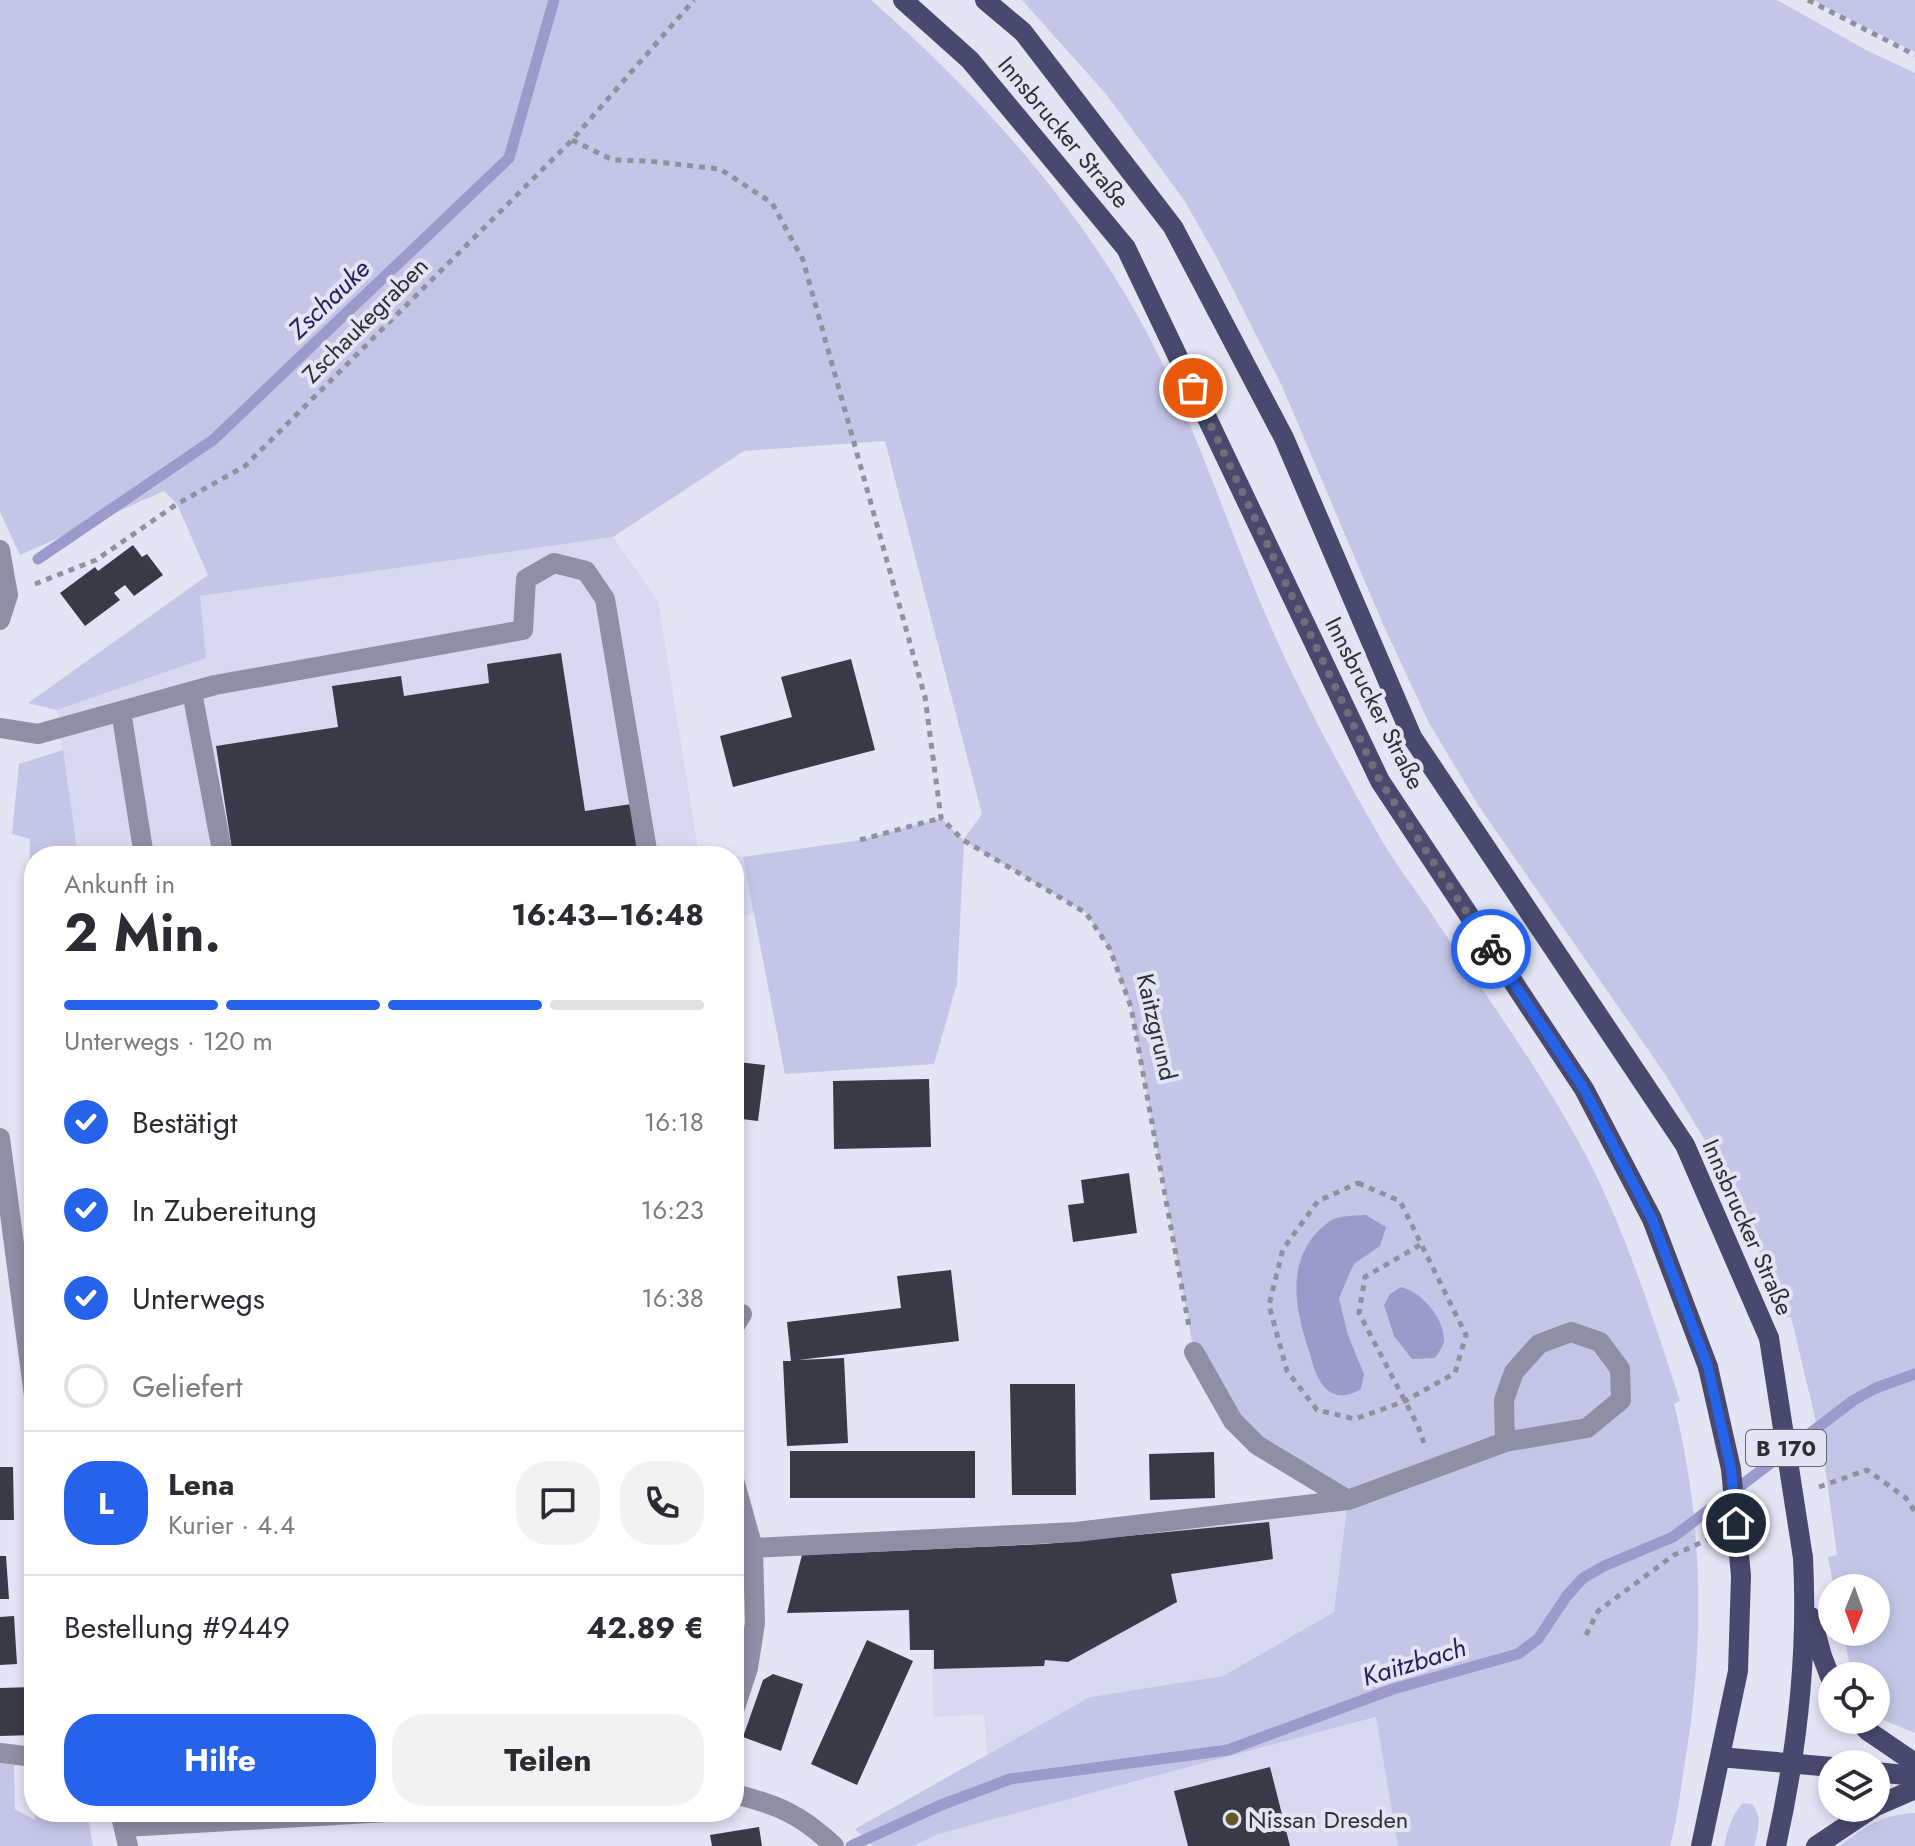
<!DOCTYPE html>
<html lang="de">
<meta charset="utf-8">
<style>
body{margin:0;font-family:Jost,sans-serif;background:#f2f2f3;color:#2b2b33;height:100vh;display:flex;flex-direction:column;font-size:30px;white-space:nowrap}
*{box-sizing:border-box;margin:0}
p{font-size:26px;color:#7c7c81}
.icon{flex:none;width:44px;height:44px;fill:none;stroke:currentColor;stroke-width:2;stroke-linecap:round;stroke-linejoin:round}
.map{position:relative;flex:1;overflow:hidden}
.panel{position:absolute;left:24px;top:846px;width:720px;height:976px;display:flex;flex-direction:column;background:#fff;border-radius:32px;box-shadow:0 4px 12px #0003}
.panel>*{flex:none}
.needle{width:52px;rotate:181deg}
.controls{position:absolute;left:1818px;top:1574px;display:grid;gap:16px}
.controls a{display:grid;place-items:center;width:72px;height:72px;border-radius:50%;background:#fff;box-shadow:0 4px 12px #0003;font-size:40px}
.pin{position:absolute;display:grid;place-items:center;width:68px;height:68px;color:#fff;margin:-34px;border:4px solid #fff;border-radius:50%;box-shadow:0 2px 8px #0007}
.courier{position:absolute;display:grid;place-items:center;width:80px;height:80px;margin:-40px;border:6px solid #2563eb;border-radius:50%;background:#fff;color:#222;box-shadow:0 2px 10px #0007}
.overview em{font-style:normal;font-weight:700}
.overview div{display:flex;flex-direction:column-reverse}
.overview{display:flex;align-items:center;justify-content:space-between;height:136px;padding:0 40px}
h1{font-size:52px;font-weight:700;line-height:60px}
.bar{display:grid;grid-template-columns:repeat(4,1fr);gap:12px 8px;align-content:center;height:96px;padding:0 40px}
.bar i{height:10px;border-radius:6px;background:#e1e1e2}
.bar .on{background:#2563eb}
.bar p{grid-column:span 4}
.line{display:flex;align-items:center;gap:20px;padding:0 40px;border-top:2px solid #e1e1e2}
.line div{flex:1}
.round{display:grid;place-items:center;flex:none;width:84px;height:84px;border-radius:32px;background:#f2f2f3}
ol{padding:0 40px;list-style:none}
li{display:flex;align-items:center;gap:24px;height:88px}
li p{margin-inline-start:auto}
li .icon{padding:8px;border-radius:50%;background:#2563eb;color:#fff;stroke-width:4}
li:last-child{color:#7c7c81}
li i{width:44px;height:44px;border:4px solid #e1e1e2;border-radius:50%}
.button{display:flex;gap:16px;margin-top:auto;padding:16px 40px}
.button a{flex:1;height:92px;border-radius:32px;background:#2563eb;color:#fff;font-size:32px;font-weight:700;line-height:92px;text-align:center}
.button a+a{background:#f2f2f3;color:#2b2b33}
.map>svg:first-child{display:block}
.built{fill:#d7d9f1}
.green{fill:#c4c6e7;fill-rule:evenodd}
.water{fill:#999bcb}
.lines{fill:none;stroke-linecap:round;stroke-linejoin:round}
.stream{stroke:#999bcb;stroke-width:11}
.building{fill:#393a47}
.path{stroke:#91919d;stroke-width:5;stroke-dasharray:6 6;stroke-linecap:butt}
.minor{stroke:#8e8fa5;stroke-width:20}
.major{stroke:#48496e;stroke-width:20}
.major-bridge{stroke:#48496e;stroke-width:20}
.done{stroke:#6e6e78;stroke-width:8;stroke-dasharray:0 14.4}
.route{stroke:#2563eb;stroke-width:10}
.poi-dot{fill:#5f5925;stroke:#e3e4f4;stroke-width:3}
.labels{text-anchor:middle;dominant-baseline:central;stroke-width:8;stroke-linejoin:round;paint-order:stroke}
.shield{fill:#e3e4f4;stroke:#65656e;stroke-width:2}
.shield-label{font-size:22px;font-weight:bold;fill:#2f2f35}
.street-label{font-size:24px;fill:#2f2f35;stroke:#e3e4f4}
.poi-label{font-size:24px;fill:#2f2f35;stroke:#e3e4f4;text-anchor:start}
.water-label{font-size:26px;font-style:italic;fill:#27215c;stroke:#e3e4f4}
</style>
<div class="map">
<svg width="1915" height="1846" viewBox="0 0 1915 1846">
<rect width="100%" height="100%" fill="#e3e4f4"/>
<path class="built" d="M 613,537 L 658,601 L 698,849 L 743,857 L 756,913 L 734,918 L 734,856 L 78,856 L 57,710 L 206,658 L 199,596 Z
M 1348,1500 L 1334,1612 L 1223,1676 L 1090,1697 L 987,1755 L 984,1714 L 933,1717 L 932,1626 L 908,1626 L 904,1549 L 1044,1541 L 1269,1520 L 1311,1513 Z
M 1377,1717 L 1398,1846 L 913,1846 L 938,1834 Z"/>
<path class="green" d="M 0,0 L 871,0 C 974,90 1067,192 1135,311 C 1195,416 1228,533 1278,643 C 1307,707 1342,771 1377,832 C 1391,858 1410,882 1427,907 C 1481,989 1545,1076 1590,1163 C 1628,1239 1654,1320 1680,1401 L 1674,1404 C 1704,1523 1705,1647 1684,1768 C 1680,1794 1677,1821 1670,1846 L 1398,1846 L 1376,1717 L 938,1834 L 913,1846 L 873,1846 L 855,1829 L 1090,1697 L 1223,1676 L 1334,1612 L 1348,1500 L 1257,1445 L 1194,1352 L 1131,1007 L 1110,949 L 1086,913 L 964,841 L 957,983 L 934,1064 L 785,1074 L 743,857 L 860,840 L 941,818 L 963,840 L 982,814 L 885,441 L 744,451 L 613,537 L 200,596 L 206,658 L 57,710 L 28,703 L 208,575 L 177,504 L 164,491 L 20,555 L 0,512 ZM 1385,1227 L 1380,1246 L 1354,1264 L 1339,1298 L 1348,1335 L 1364,1374 L 1304,1249 Z
M 1022,0 L 1777,0 L 1866,50 L 1915,73 L 1915,1733 L 1876,1717 L 1876,1676 L 1852,1676 L 1843,1632 L 1876,1632 L 1876,1588 L 1834,1588 L 1828,1557 L 1837,1555 L 1823,1451 L 1791,1317 L 1781,1319 L 1760,1254 L 1724,1172 L 1665,1074 L 1480,808 L 1429,723 L 1382,622 L 1282,386 L 1216,256 L 1184,200 L 1106,94 Z
M 1814,0 L 1915,0 L 1915,52 L 1826,7 Z
M 63,750 L 78,856 L 34,856 L 34,1045 L 28,964 L 30,839 L 12,834 L 19,764 Z
M 0,1763 L 14,1765 L 15,1809 L 35,1820 L 36,1812 L 87,1812 L 93,1846 L 0,1846 Z
M 1743,1803 L 1752,1804 C 1763,1817 1758,1831 1754,1846 L 1724,1846 C 1728,1830 1731,1815 1743,1803 Z
M 1915,1813 L 1915,1846 L 1840,1846 C 1863,1827 1884,1814 1915,1813 Z"/>
<path class="water" d="M 1366,1215 L 1386,1227 L 1380,1246 L 1354,1264 L 1339,1298 L 1348,1335 L 1364,1374 L 1361,1389 C 1352,1394 1342,1398 1332,1393 C 1317,1384 1314,1367 1309,1351 C 1294,1306 1284,1254 1330,1221 C 1338,1215 1355,1216 1366,1215 Z
M 1401,1287 C 1422,1292 1445,1319 1444,1341 C 1443,1347 1439,1352 1435,1358 L 1412,1359 L 1394,1336 L 1384,1305 L 1390,1294 Z"/>
<g class="lines">
<path class="stream" d="M 38,559 L 213,440 L 509,158 L 554,0
M 851,1846 L 941,1805 L 1010,1779 L 1228,1750 L 1393,1689 L 1518,1654 L 1538,1639 L 1566,1597 L 1583,1578 L 1604,1566 L 1673,1537 L 1854,1400 L 1876,1388 L 1915,1374"/>
</g>
<path class="building" d="M 133,545 L 142,557 L 147,554 L 163,575 L 134,596 L 125,585 L 114,593 L 120,600 L 85,626 L 60,593 L 95,567 L 98,571 Z
M 561,653 L 585,811 L 631,804 L 639,856 L 521,856 L 520,851 L 491,856 L 359,856 L 359,852 L 330,856 L 233,856 L 216,746 L 338,727 L 332,686 L 401,676 L 404,696 L 489,683 L 487,664 Z
M 851,659 L 875,750 L 733,787 L 720,736 L 792,717 L 781,677 Z
M 734,1055 L 739,1055 L 738,1062 L 765,1065 L 758,1121 L 734,1118 Z
M 929,1079 L 931,1147 L 834,1149 L 833,1081 Z
M 1129,1173 L 1137,1233 L 1073,1242 L 1068,1205 L 1084,1203 L 1081,1180 Z
M 951,1270 L 959,1341 L 798,1360 L 844,1358 L 848,1443 L 787,1446 L 783,1361 L 791,1361 L 787,1322 L 901,1308 L 897,1276 Z
M 1010,1384 L 1075,1384 L 1076,1495 L 1012,1495 Z
M 790,1451 L 975,1451 L 975,1498 L 790,1498 Z
M 1214,1452 L 1215,1498 L 1150,1500 L 1149,1454 Z
M 0,1467 L 13,1467 L 14,1520 L 0,1520 Z
M 1269,1522 L 1273,1559 L 1171,1574 L 1177,1602 L 1068,1662 L 1045,1660 L 1044,1666 L 934,1669 L 934,1650 L 910,1650 L 909,1610 L 787,1613 L 802,1555 L 1045,1544 Z
M 0,1556 L 6,1556 L 9,1599 L 0,1599 Z
M 14,1616 L 17,1664 L 0,1665 L 0,1617 Z
M 867,1640 L 913,1661 L 857,1785 L 811,1764 Z
M 773,1674 L 803,1684 L 781,1751 L 743,1737 L 763,1680 Z
M 34,1687 L 34,1735 L 0,1736 L 0,1688 Z
M 1270,1767 L 1290,1846 L 1188,1846 L 1174,1791 Z
M 759,1827 L 762,1846 L 712,1846 L 710,1835 Z"/>
<g class="lines">
<path class="path" d="M 1808,0 L 1915,55
M 572,140 L 613,160 L 648,161 L 720,169 L 772,203 L 803,260 L 925,697 L 941,818 L 963,840 L 1086,913 L 1110,949 L 1131,1007 L 1189,1327
M 35,584 L 96,560 L 177,504 L 245,466 L 572,140 L 694,0
M 860,840 L 941,818
M 1358,1183 L 1400,1201 L 1466,1335 L 1455,1373 L 1405,1401 L 1355,1419 L 1317,1410 L 1287,1371 L 1269,1305 L 1283,1249 L 1318,1201 Z
M 1420,1245 L 1365,1277 L 1359,1313 L 1418,1426 L 1424,1443
M 1819,1487 L 1867,1470 L 1906,1498 L 1915,1512
M 1586,1635 L 1598,1611 L 1674,1555 L 1709,1539"/>
<path class="minor" d="M 0,550 L 8,595 L 0,620
M 192,692 L 223,856
M 121,711 L 144,856
M 0,728 L 38,734 L 215,685 L 523,630 L 526,579 L 554,563 L 586,571 L 605,599 L 648,856
M 0,1138 L 34,1396
M 734,1327 L 742,1314
M 1194,1352 L 1233,1421 L 1257,1445 L 1348,1500
M 734,1480 L 753,1548 L 755,1623 L 748,1668 L 734,1711
M 753,1548 L 1076,1532 L 1348,1500 L 1505,1442 L 1587,1428 L 1621,1400 L 1620,1369 L 1600,1342 L 1571,1332 L 1539,1344 L 1514,1372 L 1504,1400 L 1505,1442
M 0,1753 L 34,1757
M 734,1794 C 776,1804 802,1815 834,1846
M 120,1812 L 128,1846
M 125,1827 L 387,1812"/>
<path class="major" d="M 903,0 L 970,60 L 1126,248 L 1380,781 L 1584,1089 L 1652,1219 L 1708,1367
M 985,0 L 1023,32 L 1173,227 L 1284,438 L 1412,737 L 1685,1145 L 1769,1338
M 1811,1617 L 1822,1656 L 1832,1682
M 1857,1720 L 1868,1731 L 1915,1763
M 1720,1757 L 1832,1767
M 1876,1772 L 1915,1776
M 1876,1806 L 1915,1789
M 1701,1846 L 1738,1671 L 1741,1576
M 1776,1846 C 1797,1752 1808,1654 1803,1558
M 1816,1846 L 1873,1808"/>
<path class="major-bridge" d="M 1769,1338 L 1803,1558
M 1708,1367 L 1731,1469 L 1741,1576"/>
</g>
<g class="lines">
<path class="done" d="M 1193,388 L 1380,781 L 1491,949"/>
<path class="route" d="M 1491,949 L 1584,1089 L 1652,1219 L 1708,1367 L 1731,1469 L 1736,1523"/>
</g>
<circle class="poi-dot" cx="1232" cy="1819" r="8"/>
<g class="labels">
<rect class="shield" x="1746" y="1430" width="80" height="36" rx="6"/>
<g class="shield-label">
<text x="1786" y="1448">B 170</text>
</g>
<g class="street-label">
<text transform="translate(1064 132) rotate(50)">Innsbrucker Straße</text>
<text transform="translate(365 320) rotate(-45)">Zschaukegraben</text>
<text transform="translate(1375 703) rotate(63)">Innsbrucker Straße</text>
<text transform="translate(1157 1027) rotate(77)">Kaitzgrund</text>
<text transform="translate(1748 1227) rotate(66)">Innsbrucker Straße</text>
</g>
<g class="poi-label">
<text x="1248" y="1819">Nissan Dresden</text>
</g>
<g class="water-label">
<text transform="translate(329 299) rotate(-44)">Zschauke</text>
<text transform="translate(1414 1662) rotate(-17)">Kaitzbach</text>
</g>
</g>
</svg>
<div class="controls">
<a><svg class="needle" viewBox="-14 -14 28 28"><path d="M0-13l5 13h-10z" fill="#e53935"/><path d="M0 13l5-13h-10z" fill="#7c7c81"/></svg></a>
<a><svg class="icon" aria-label="locate" viewBox="0 0 24 24"><circle cx="12" cy="12" r="6"/><path d="M12 2v4M12 18v4M2 12h4M18 12h4"/></svg></a>
<a><svg class="icon" aria-label="layers" viewBox="0 0 24 24"><path d="M12 4l9 5-9 5-9-5zM3 14l9 5 9-5"/></svg></a>
</div>
<div class="pin" style="left:1193px;top:388px;background:#ea580c"><svg class="icon" aria-label="bag" viewBox="0 0 24 24"><path d="M5 8h14l-1 12H6zM9 8a3 3 0 0 1 6 0"/></svg></div>
<div class="pin" style="left:1736px;top:1523px;background:#1f2937"><svg class="icon" aria-label="home" viewBox="0 0 24 24"><path d="M3 11l9-7 9 7M6 9v11h12V9"/></svg></div>
<div class="courier" style="left:1491px;top:949px"><svg class="icon" aria-label="bike" viewBox="0 0 24 24"><circle cx="6" cy="16" r="4"/><circle cx="18" cy="16" r="4"/><path d="M6 16l4-8h5l3 8M10 8l3 8H6M13 5h3"/></svg></div>
<section class="panel">
<div class="overview"><div><h1>2 Min.</h1><p>Ankunft in</p></div><em>16:43–16:48</em></div>
<div class="bar"><i class="on"></i><i class="on"></i><i class="on"></i><i></i><p>Unterwegs · 120 m</p></div>
<ol>
<li><svg class="icon" aria-label="check" viewBox="0 0 24 24"><path d="M5 12l5 5 9-10"/></svg>Bestätigt<p>16:18</p></li>
<li><svg class="icon" aria-label="check" viewBox="0 0 24 24"><path d="M5 12l5 5 9-10"/></svg>In Zubereitung<p>16:23</p></li>
<li><svg class="icon" aria-label="check" viewBox="0 0 24 24"><path d="M5 12l5 5 9-10"/></svg>Unterwegs<p>16:38</p></li>
<li><i></i>Geliefert</li>
</ol>
<div class="line" style="height:144px"><b class="round" style="background:#2563eb;color:#fff">L</b><div><b>Lena</b><p>Kurier · 4.4</p></div><a class="round"><svg class="icon" aria-label="chat" viewBox="0 0 24 24"><path d="M4 5h16v11H9l-5 4z"/></svg></a><a class="round"><svg class="icon" aria-label="phone" viewBox="0 0 24 24"><path d="M5 4h4l2 5-3 2q2 4 5 5l2-3 5 2v4C11 20 4 13 5 4z"/></svg></a></div>
<div class="line" style="height:104px"><div>Bestellung #9449</div><b>42.89 €</b></div>
<div class="button"><a>Hilfe</a><a>Teilen</a></div>
</section>
</div>
